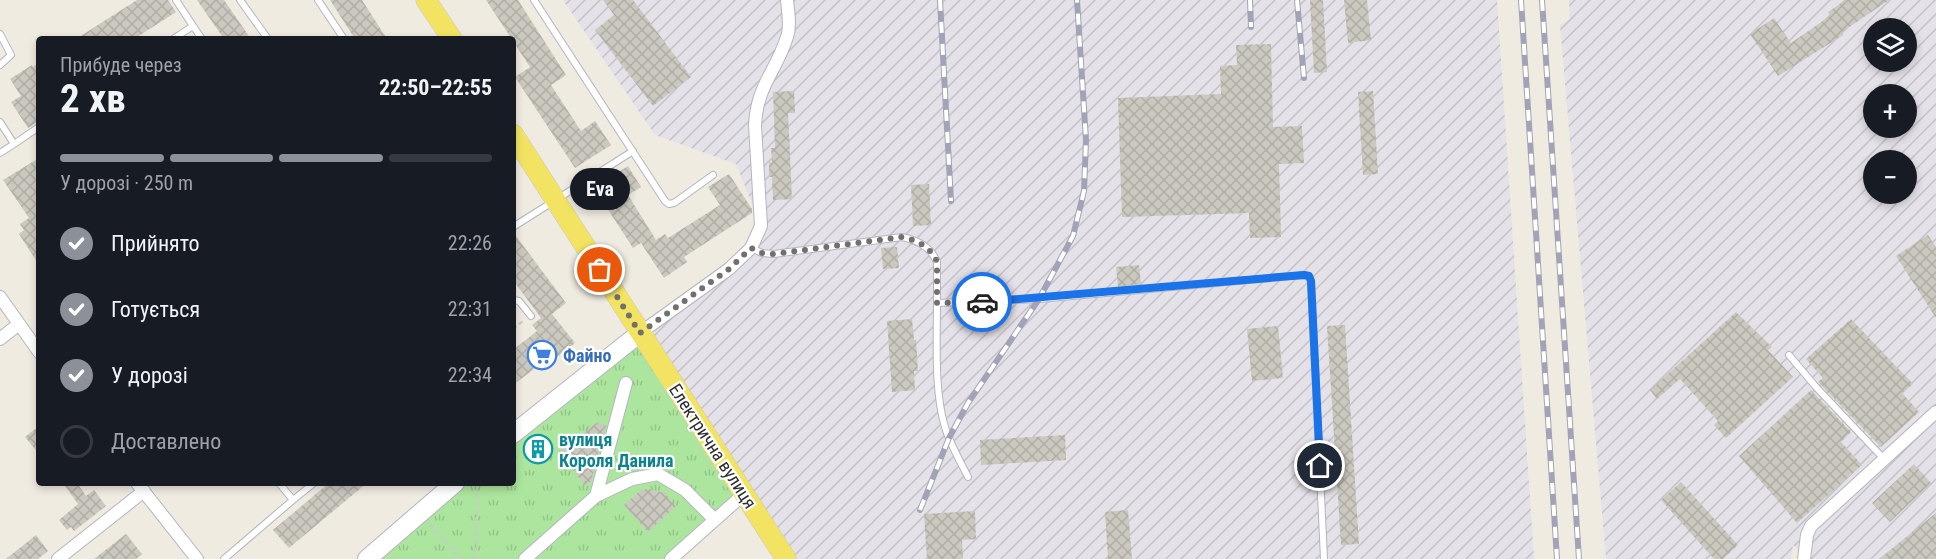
<!DOCTYPE html>
<html lang="uk">
<meta charset="utf-8">
<style>
body{margin:0;font-family:"Roboto Condensed",sans-serif;background:#242831;color:#f1f3f6;height:100vh;display:flex;flex-direction:column;font-size:22px;white-space:nowrap}
*{box-sizing:border-box;margin:0}
p{font-size:20px;color:#9ea1a6}
.icon{flex:none;width:33px;height:33px;fill:none;stroke:currentColor;stroke-width:2;stroke-linecap:round;stroke-linejoin:round}
.map{position:relative;flex:1;overflow:hidden}
.sheet{position:absolute;left:36px;top:36px;width:480px;height:450px;display:flex;flex-direction:column;background:#171b24;border-radius:6px;box-shadow:0 3px 9px #0003}
.sheet>*{flex:none}
.tools{position:absolute;left:1863px;top:18px;display:grid;gap:12px}
.tools a{display:grid;place-items:center;width:54px;height:54px;border-radius:50%;background:#171b24;box-shadow:0 3px 9px #0003;font-size:30px}
.pin{position:absolute;display:grid;place-items:center;width:51px;height:51px;color:#fff;margin:-26px;border:3px solid #fff;border-radius:50%;box-shadow:0 2px 6px #0007}
.courier{position:absolute;display:grid;place-items:center;width:60px;height:60px;margin:-30px;border:4px solid #1a73e8;border-radius:50%;background:#fff;color:#222;box-shadow:0 2px 8px #0007}
.bubble{position:absolute;height:42px;border-radius:21px;background:#171b24;box-shadow:0 3px 9px #0003;font-size:20px;font-weight:700;line-height:42px;text-align:center}
.head em{font-style:normal;font-weight:700}
.head div{display:flex;flex-direction:column-reverse}
.head{display:flex;align-items:center;justify-content:space-between;height:102px;padding:0 24px}
h1{font-size:39px;font-weight:700;line-height:45px}
.bar{display:grid;grid-template-columns:repeat(4,1fr);gap:9px 6px;align-content:center;height:72px;padding:0 24px}
.bar i{height:8px;border-radius:4px;background:#363941}
.bar .on{background:#8c9099}
.bar p{grid-column:span 4}
ol{padding:0 24px;list-style:none}
li{display:flex;align-items:center;gap:18px;height:66px}
li p{margin-inline-start:auto}
li .icon{padding:6px;border-radius:50%;background:#8c9099;color:#fff;stroke-width:4}
li:last-child{color:#9ea1a6}
li i{width:33px;height:33px;border:3px solid #363941;border-radius:50%}
.map>svg:first-child{display:block}
.industrial{fill:url(#industrial-furrows);fill-rule:evenodd}
.grass{fill:url(#grass-tufts)}
.building{fill:url(#building-cross-hatch)}
.lines{fill:none;stroke-linecap:round;stroke-linejoin:round}
.lane-casing{stroke:#b4b5c1;stroke-width:8}
.street-casing{stroke:#b4b5c1;stroke-width:14}
.secondary-casing{stroke:#b4b5c1;stroke-width:20}
.primary-casing{stroke:#c9c9c9;stroke-width:21}
.path{stroke:#c9c9c9;stroke-width:2;stroke-dasharray:4.5 3;stroke-linecap:butt}
.lane{stroke:#fff;stroke-width:6}
.street{stroke:#fff;stroke-width:12}
.secondary{stroke:#fff;stroke-width:18}
.primary{stroke:#f2e462;stroke-width:20}
.rail-casing{stroke:#a3a3b8;stroke-width:6}
.rail{stroke:#fff;stroke-width:4;stroke-dasharray:11;stroke-linecap:butt}
.done{stroke:#72706d;stroke-width:6;stroke-dasharray:0 10.8}
.route{stroke:#1a73e8;stroke-width:8}
.labels{text-anchor:middle;dominant-baseline:central;stroke-width:4.5;stroke-linejoin:round;paint-order:stroke}
.shop-label{font-size:18px;font-weight:bold;fill:#366cbe;stroke:#fff;text-anchor:start}
.culture-label{font-size:18px;font-weight:bold;fill:#0d838f;stroke:#fff;text-anchor:start}
.street-label{font-size:18px;fill:#2e2e2e;stroke:#fff}
</style>
<div class="map">
<svg width="1936" height="559" viewBox="0 0 1936 559">
<defs>
<pattern id="industrial-furrows" width="10" height="10" patternUnits="userSpaceOnUse" patternTransform="scale(1.5)"><rect width="10" height="10" fill="#e4e1e8"/><path d="M-1 1l2-2M0 10L10 0M9 11l2-2" fill="none" stroke="#c4c1c7"/></pattern>
<pattern id="grass-tufts" width="24" height="20" patternUnits="userSpaceOnUse" patternTransform="scale(1.5)"><rect width="24" height="20" fill="#ace59e"/><path d="M3 7l-1-3M5 7V3M7 7l1-3M15 17l-1-3M17 17v-4M19 17l1-3" fill="none" stroke="#94c588"/></pattern>
<pattern id="building-cross-hatch" width="8" height="8" patternUnits="userSpaceOnUse" patternTransform="scale(1.5)"><rect width="8" height="8" fill="#cbc9bf"/><path d="M0 0l8 8M0 8l8-8" fill="none" stroke="#afada4"/></pattern>
</defs>
<rect width="100%" height="100%" fill="#efebe1"/>
<path class="industrial" d="M 563,0 L 1497,0 L 1534,559 L 786,559 L 640,333 L 729,269 L 761,226 L 736,164 L 655,135 Z
M 1569,0 L 1936,0 L 1936,559 L 1807,559 L 1793,545 L 1791,559 L 1606,559 L 1560,25 L 1570,19 ZM 1874,28 L 1906,28 L 1906,62 L 1874,62 ZM 1874,94 L 1906,94 L 1906,128 L 1874,128 ZM 1874,160 L 1906,160 L 1906,194 L 1874,194 Z"/>
<path class="grass" d="M 640,333 L 744,494 L 671,559 L 367,559 L 455,483 L 513,483 L 513,434 Z"/>
<path class="building" d="M 137,0 L 168,0 L 176,12 L 134,39 L 76,39 Z
M 197,0 L 224,0 L 251,39 L 224,39 Z
M 330,0 L 362,0 L 387,39 L 355,39 Z
M 486,0 L 518,0 L 566,75 L 551,85 L 581,131 L 595,121 L 611,145 L 575,168 L 515,77 L 530,67 Z
M 603,0 L 633,0 L 691,77 L 653,106 L 595,30 L 614,15 Z
M 1310,0 L 1323,0 L 1327,72 L 1314,73 Z
M 1344,0 L 1367,0 L 1371,40 L 1348,43 Z
M 1846,0 L 1889,0 L 1842,32 L 1843,35 L 1778,76 L 1750,34 L 1774,18 L 1791,43 L 1830,16 L 1828,12 Z
M 1271,44 L 1273,127 L 1302,126 L 1304,163 L 1279,164 L 1281,237 L 1250,238 L 1249,213 L 1122,217 L 1118,98 L 1221,94 L 1220,66 L 1237,65 L 1236,45 Z
M 39,63 L 39,121 L 28,128 L 11,102 L 21,96 L 10,79 L 32,65 L 33,67 Z
M 794,91 L 795,113 L 788,113 L 792,199 L 773,200 L 772,177 L 769,177 L 769,162 L 772,162 L 771,148 L 775,148 L 773,92 Z
M 1373,91 L 1378,174 L 1363,175 L 1358,92 Z
M 39,158 L 39,265 L 19,234 L 24,230 L 20,224 L 29,218 L 3,180 Z
M 628,166 L 641,187 L 628,195 L 656,240 L 665,234 L 668,238 L 720,205 L 708,187 L 729,174 L 752,209 L 752,213 L 684,257 L 687,262 L 664,278 L 641,243 L 633,248 L 594,188 Z
M 929,184 L 931,225 L 913,226 L 911,185 Z
M 513,232 L 566,303 L 552,314 L 575,343 L 553,360 L 551,356 L 513,385 L 513,350 L 537,331 L 532,325 L 541,318 L 513,280 Z
M 1928,235 L 1936,247 L 1936,318 L 1896,256 Z
M 897,247 L 899,268 L 883,269 L 881,248 Z
M 1139,265 L 1141,284 L 1118,287 L 1116,267 Z
M 1736,312 L 1772,347 L 1768,350 L 1793,377 L 1726,438 L 1714,425 L 1718,421 L 1680,379 L 1657,399 L 1650,390 Z
M 912,319 L 914,340 L 916,340 L 918,371 L 914,371 L 915,390 L 892,392 L 887,321 Z
M 1851,319 L 1913,384 L 1902,393 L 1919,412 L 1881,447 L 1818,382 L 1823,378 L 1806,359 Z
M 1345,325 L 1359,544 L 1341,545 L 1327,326 Z
M 1278,326 L 1283,378 L 1252,381 L 1247,329 Z
M 1811,390 L 1851,432 L 1841,442 L 1862,465 L 1797,523 L 1739,456 Z
M 598,422 L 606,426 L 591,481 L 585,486 L 559,451 Z
M 39,426 L 39,454 L 25,437 Z
M 1065,435 L 1066,460 L 981,465 L 980,440 Z
M 1914,464 L 1931,483 L 1890,522 L 1872,503 Z
M 1681,482 L 1738,545 L 1723,559 L 1714,559 L 1661,500 Z
M 63,483 L 77,483 L 86,496 L 94,490 L 106,506 L 74,531 L 71,527 L 67,530 L 59,520 L 78,504 Z
M 329,483 L 367,483 L 289,548 L 273,530 Z
M 649,489 L 665,493 L 676,506 L 648,532 L 624,505 L 641,490 Z
M 1128,510 L 1132,559 L 1108,559 L 1105,512 Z
M 975,511 L 976,539 L 962,540 L 963,559 L 927,559 L 924,514 Z
M 1936,513 L 1936,559 L 1879,559 Z
M 126,534 L 142,554 L 136,559 L 94,559 Z
M 36,535 L 48,551 L 38,559 L 6,559 Z"/>
<g class="lines">
<g class="lane-casing">
<path id="lane" d="M 176,0 L 193,26
M 240,0 L 268,39
M 318,0 L 344,39
M 534,0 L 665,201 L 669,204 L 674,203 L 713,175
M 0,34 L 11,55 L 0,65
M 173,39 L 193,26 L 202,39
M 0,122 L 14,144 L 0,153
M 14,144 L 39,127
M 513,227 L 633,151
M 751,248 L 762,253 L 774,254 L 902,237 C 917,240 931,247 937,262 L 937,303 L 1039,299 L 1304,275 L 1309,276 L 1311,281 L 1324,559
M 513,300 L 519,301 L 531,316
M 937,303 C 937,340 934,392 945,427 C 950,444 960,461 968,477
M 1789,355 L 1816,387 L 1884,459
M 279,483 L 293,500 L 314,483
M 224,559 L 293,500"/>
</g>
<g class="street-casing">
<path id="street" d="M 0,297 L 39,352
M 640,333 L 729,269 L 751,248 L 761,226 L 755,125 C 757,85 776,72 787,37 C 791,26 788,12 787,0
M 0,339 L 19,324
M 137,483 L 197,559
M 596,496 L 632,479 L 658,474 L 685,490 L 715,520
M 58,559 L 144,491
M 525,559 L 596,496 L 626,383
M 671,559 L 744,494
M 1804,559 L 1807,535 L 1811,526 L 1936,412"/>
</g>
<g class="secondary-casing">
<path id="secondary" d="M 513,434 L 640,333
M 367,559 L 455,483"/>
</g>
<g class="primary-casing">
<path id="primary" d="M 426,0 L 452,39
M 513,134 L 786,559"/>
</g>
<path class="path" d="M 513,329 L 523,321
M 430,524 L 461,559
M 475,559 L 477,487"/>
<use href="#lane" class="lane"/>
<use href="#street" class="street"/>
<use href="#secondary" class="secondary"/>
<use href="#primary" class="primary"/>
<g class="rail-casing">
<path id="rail" d="M 940,0 L 951,201
M 1250,0 L 1251,27
M 1297,0 L 1304,78
M 1521,0 L 1557,559
M 1542,0 L 1579,559
M 920,510 L 949,438 L 968,403 L 1039,299 L 1073,236 L 1084,191 L 1086,140 L 1077,0"/>
</g>
<use href="#rail" class="rail"/>
</g>
<g class="lines">
<path class="done" d="M 600,270 L 640,333 L 729,269 L 751,248 L 762,253 L 774,254 L 902,237 C 917,240 931,247 937,262 L 937,303 L 982,302"/>
<path class="route" d="M 982,302 L 1304,275 L 1309,276 L 1311,281 L 1320,466"/>
</g>
<defs>
<g id="supermarket-ring" transform="scale(1.5)"><circle r="9.5" fill="#fff" stroke="#3f7fe0" stroke-width="1.5"/><path d="M-6-5.5h2.5l.6 2H6L4.5 2H-2.5L-4.4-4H-6ZM-1.5 3.2a1.3 1.3 0 1 0 .1 0ZM3 3.2a1.3 1.3 0 1 0 .1 0Z" fill="#3f7fe0"/></g>
<g id="building-ring" transform="scale(1.5)"><circle r="9.5" fill="#fff" stroke="#0f9aa8" stroke-width="1.5"/><path d="M-4-6H4V6H1V3H-1V6H-4ZM-2.5-4.3h1.7v1.8h-1.7ZM.8-4.3h1.7v1.8H.8ZM-2.5-1h1.7V.8h-1.7ZM.8-1h1.7V.8H.8Z" fill="#0f9aa8"/></g>
</defs>
<g fill-rule="evenodd">
<use href="#supermarket-ring" x="542" y="355"/>
<use href="#building-ring" x="538" y="449"/>
</g>
<g class="labels">
<g class="shop-label">
<text x="563" y="355">Файно</text>
</g>
<g class="culture-label">
<text x="559" y="439">вулиця<tspan x="559" dy="21">Короля Данила</tspan></text>
</g>
<g class="street-label">
<text transform="translate(713 446) rotate(57)">Електрична вулиця</text>
</g>
</g>
</svg>
<div class="tools">
<a><svg class="icon" aria-label="layers" viewBox="0 0 24 24"><path d="M12 4l9 5-9 5-9-5zM3 14l9 5 9-5"/></svg></a>
<a>+</a>
<a>−</a>
</div>
<div class="pin" style="left:600px;top:270px;background:#ea580c"><svg class="icon" aria-label="bag" viewBox="0 0 24 24"><path d="M5 8h14l-1 12H6zM9 8a3 3 0 0 1 6 0"/></svg></div>
<div class="pin" style="left:1320px;top:466px;background:#1f2937"><svg class="icon" aria-label="home" viewBox="0 0 24 24"><path d="M3 11l9-7 9 7M6 9v11h12V9"/></svg></div>
<div class="courier" style="left:982px;top:302px"><svg class="icon" aria-label="car" viewBox="0 0 24 24"><path d="M5 17H2v-5l4-1 3-4h7l3 4 3 1v5h-3M9 17h6M6 11h13"/><circle cx="7" cy="17" r="2"/><circle cx="17" cy="17" r="2"/></svg></div>
<div class="bubble" style="left:570px;top:168px;width:60px">Eva</div>
<section class="sheet">
<div class="head"><div><h1>2 хв</h1><p>Прибуде через</p></div><em>22:50–22:55</em></div>
<div class="bar"><i class="on"></i><i class="on"></i><i class="on"></i><i></i><p>У дорозі · 250 m</p></div>
<ol>
<li><svg class="icon" aria-label="check" viewBox="0 0 24 24"><path d="M5 12l5 5 9-10"/></svg>Прийнято<p>22:26</p></li>
<li><svg class="icon" aria-label="check" viewBox="0 0 24 24"><path d="M5 12l5 5 9-10"/></svg>Готується<p>22:31</p></li>
<li><svg class="icon" aria-label="check" viewBox="0 0 24 24"><path d="M5 12l5 5 9-10"/></svg>У дорозі<p>22:34</p></li>
<li><i></i>Доставлено</li>
</ol>
</section>
</div>
